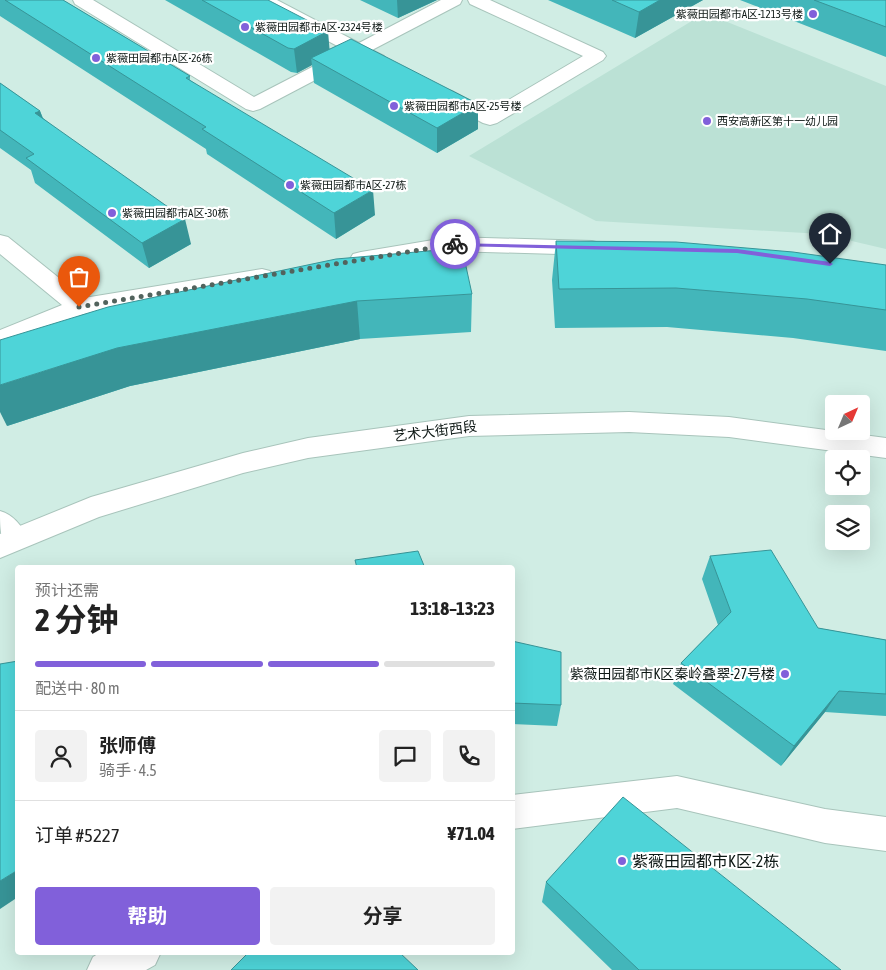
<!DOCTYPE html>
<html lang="zh">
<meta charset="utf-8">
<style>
body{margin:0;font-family:"Asap Condensed","Noto Sans SC",sans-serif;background:#f2f2f2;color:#222;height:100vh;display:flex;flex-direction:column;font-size:19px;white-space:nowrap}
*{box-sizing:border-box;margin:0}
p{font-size:16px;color:#767676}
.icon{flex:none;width:28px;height:28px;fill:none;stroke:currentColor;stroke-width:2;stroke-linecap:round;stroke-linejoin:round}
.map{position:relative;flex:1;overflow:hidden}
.drawer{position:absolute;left:15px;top:565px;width:500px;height:390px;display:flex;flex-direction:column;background:#fff;border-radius:5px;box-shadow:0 5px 20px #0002}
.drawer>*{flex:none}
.needle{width:32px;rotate:44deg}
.tools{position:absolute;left:825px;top:395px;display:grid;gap:10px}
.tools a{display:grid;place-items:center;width:45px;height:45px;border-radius:5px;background:#fff;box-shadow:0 5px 20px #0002;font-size:25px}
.pin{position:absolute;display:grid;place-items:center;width:42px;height:42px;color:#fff;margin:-51px -21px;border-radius:50% 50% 50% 0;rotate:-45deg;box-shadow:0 0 5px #0007}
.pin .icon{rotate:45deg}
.courier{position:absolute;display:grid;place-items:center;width:50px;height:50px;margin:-25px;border:4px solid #8160da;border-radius:50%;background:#fff;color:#222;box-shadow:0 1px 6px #0007}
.headline em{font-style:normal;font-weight:700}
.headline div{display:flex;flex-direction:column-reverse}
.headline{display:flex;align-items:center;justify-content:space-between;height:85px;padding:0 20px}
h1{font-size:32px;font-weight:700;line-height:38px}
.bar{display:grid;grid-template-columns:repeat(4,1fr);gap:8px 5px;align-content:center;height:60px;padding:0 20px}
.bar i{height:6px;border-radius:4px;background:#e0e0e0}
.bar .on{background:#8160da}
.bar p{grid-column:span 4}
.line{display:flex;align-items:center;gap:12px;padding:0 20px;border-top:1px solid #e0e0e0}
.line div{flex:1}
.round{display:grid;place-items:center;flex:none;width:52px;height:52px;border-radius:5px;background:#f2f2f2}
.cta{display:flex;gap:10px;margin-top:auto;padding:10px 20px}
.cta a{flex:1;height:58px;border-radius:5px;background:#8160da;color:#fff;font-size:20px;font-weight:700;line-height:58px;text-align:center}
.cta a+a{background:#f2f2f2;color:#222}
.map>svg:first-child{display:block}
.built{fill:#bbe1d5}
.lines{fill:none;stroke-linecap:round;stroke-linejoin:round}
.street-casing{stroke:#a8c4bb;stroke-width:2}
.secondary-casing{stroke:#a8c4bb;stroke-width:2}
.street{fill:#fff;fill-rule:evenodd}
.secondary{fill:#fff;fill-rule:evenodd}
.wall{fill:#43b6ba}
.shaded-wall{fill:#379497}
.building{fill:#4ed4d8;stroke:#379497}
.route{fill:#8160da}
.done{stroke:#52635d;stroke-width:5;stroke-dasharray:0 9}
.poi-dot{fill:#8160da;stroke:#fff;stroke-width:2}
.labels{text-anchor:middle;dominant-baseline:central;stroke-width:4.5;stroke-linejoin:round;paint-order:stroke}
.far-poi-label{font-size:11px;fill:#0e1815;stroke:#fff;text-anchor:start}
.street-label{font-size:14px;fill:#0e1815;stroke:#fff}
.poi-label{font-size:14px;fill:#0e1815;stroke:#fff;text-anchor:end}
.near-poi-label{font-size:16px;fill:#0e1815;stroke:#fff;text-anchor:start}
</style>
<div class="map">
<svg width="886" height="970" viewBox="0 0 886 970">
<rect width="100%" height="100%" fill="#d0ede4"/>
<path class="built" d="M 705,13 L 886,86 L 886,249 L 822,234 L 596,221 L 469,156 Z"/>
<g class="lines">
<g class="street-casing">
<path id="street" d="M 73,0 L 93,0 L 254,97 L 345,50 L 258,4 L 256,0 L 277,0 L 359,43 L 441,0 L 462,0 L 460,4 L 372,50 L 384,56 L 387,60 L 384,64 C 374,66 368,62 359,57 L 260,109 L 253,111 L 246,109 L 75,4 Z
M 468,0 L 490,0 L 603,52 L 606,56 L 603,60 L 497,123 L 490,125 L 483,123 L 438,99 L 435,95 L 438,91 L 445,89 L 452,91 L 490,111 L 583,56 L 470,4 Z
M 0,235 L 8,237 L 84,298 L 262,269 L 270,271 L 273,276 L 270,281 L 262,283 L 84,314 L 0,347 L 0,330 L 62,305 L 0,254 Z
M 451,237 L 592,241 L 600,243 L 603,248 L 600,253 L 592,255 L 451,251 L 361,266 L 353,264 L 350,259 L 353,254 L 361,252 Z
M 0,511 C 14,515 22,526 28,539 L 24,547 C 0,557 0,531 0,511 Z
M 677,776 L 825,809 L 886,817 L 886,851 L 825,843 L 677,808 L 512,829 L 512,795 Z
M 101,952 L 161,952 L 155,965 L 146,970 L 87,970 L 93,957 Z"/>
</g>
<g class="secondary-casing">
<path id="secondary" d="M 629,412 L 729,417 L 886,438 L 886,458 L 729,437 L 629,432 L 469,436 L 308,458 L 243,473 L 99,517 L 0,558 L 0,534 L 91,497 L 243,453 L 308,438 L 469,416 Z"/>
</g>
<use href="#street" class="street"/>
<use href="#secondary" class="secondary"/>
</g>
<path class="wall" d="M 0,0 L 63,0 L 190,76 L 190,80 L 375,215 L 336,239 L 207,154 L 206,149 L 0,16 Z
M 165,0 L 268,0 L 330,49 L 478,129 L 437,153 L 314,83 L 312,65 L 297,73 L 291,72 Z
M 360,0 L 437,0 L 398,18 Z
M 548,0 L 703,0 L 635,38 Z
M 740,0 L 886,0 L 886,57 Z
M 0,83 L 40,111 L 43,118 L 191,244 L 149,268 L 35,183 L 31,170 L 0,148 Z
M 556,241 L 886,265 L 886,351 L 793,338 L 667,327 L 555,328 L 552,280 Z
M 472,294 L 471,332 L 360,339 L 130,386 L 7,426 L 108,307 Z
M 710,556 L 818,628 L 886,640 L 886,716 L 825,712 L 781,766 L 673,684 L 681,663 L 718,625 L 702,579 Z
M 512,641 L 561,705 L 557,726 L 512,724 Z
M 546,882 L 841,970 L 612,970 L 542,902 Z"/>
<path class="shaded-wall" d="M 397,0 L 437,0 L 398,18 Z
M 660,0 L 703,0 L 635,38 L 639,12 Z
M 328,31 L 330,55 L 311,58 L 312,65 L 297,73 L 294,49 Z
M 478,104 L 478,129 L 437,153 L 437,128 Z
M 40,111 L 49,136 L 35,113 Z
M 373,190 L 375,215 L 336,239 L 334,213 Z
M 185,219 L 191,244 L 149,268 L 142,243 Z
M 357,301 L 360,339 L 130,386 L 7,426 L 0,412 L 0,385 L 117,348 Z
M 839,691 L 825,712 L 781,766 L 794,746 Z
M 18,870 L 18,897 L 0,909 L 0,881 Z"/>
<path class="building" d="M 5,0 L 63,0 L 190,76 L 186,78 L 373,190 L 334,213 L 202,129 L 206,127 Z
M 202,0 L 268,0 L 328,31 L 294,49 L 288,48 Z
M 612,0 L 660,0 L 639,12 Z
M 814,0 L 886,0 L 886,27 Z
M 351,39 L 478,104 L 437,128 L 311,58 Z
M 0,83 L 40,111 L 35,113 L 185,219 L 142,243 L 26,158 L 34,154 L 0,130 Z
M 556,241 L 676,242 L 793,252 L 886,265 L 886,310 L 807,299 L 676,288 L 559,289 Z
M 462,248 L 472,294 L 357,301 L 117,348 L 0,385 L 0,340 L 108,307 L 336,259 Z
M 771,550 L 818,628 L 886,640 L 886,694 L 839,691 L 794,746 L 681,663 L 731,612 L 710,556 Z
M 418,551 L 425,568 L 357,568 L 355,560 Z
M 512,641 L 561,652 L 561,705 L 512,703 Z
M 18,661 L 18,870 L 0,881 L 0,664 Z
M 623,797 L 841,970 L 639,970 L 546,882 Z
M 249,952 L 399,952 L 418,970 L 231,970 Z"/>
<path class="route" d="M 452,243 L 737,249 L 830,262 L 833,264 L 830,266 L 737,253 L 455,246 L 451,244 Z"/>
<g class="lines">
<path class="done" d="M 79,307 L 455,244"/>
</g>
<g class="poi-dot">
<circle cx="813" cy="14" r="5"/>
<circle cx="245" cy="27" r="5"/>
<circle cx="96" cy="58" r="5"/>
<circle cx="394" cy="106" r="5"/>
<circle cx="707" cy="121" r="5"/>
<circle cx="290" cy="185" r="5"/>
<circle cx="112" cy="213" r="5"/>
<circle cx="785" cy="674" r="5"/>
<circle cx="622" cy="861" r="5"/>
</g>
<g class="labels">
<g class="far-poi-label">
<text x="803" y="14" text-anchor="end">紫薇田园都市A区-1213号楼</text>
<text x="255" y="27">紫薇田园都市A区-2324号楼</text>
<text x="106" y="58">紫薇田园都市A区-26栋</text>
<text x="404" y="106">紫薇田园都市A区-25号楼</text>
<text x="717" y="121">西安高新区第十一幼儿园</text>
<text x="300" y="185">紫薇田园都市A区-27栋</text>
<text x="122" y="213">紫薇田园都市A区-30栋</text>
</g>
<g class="street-label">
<text transform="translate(435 431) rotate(-7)">艺术大街西段</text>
</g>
<g class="poi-label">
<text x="775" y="674">紫薇田园都市K区秦岭叠翠-27号楼</text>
</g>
<g class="near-poi-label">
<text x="632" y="861">紫薇田园都市K区-2栋</text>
</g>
</g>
</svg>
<div class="tools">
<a><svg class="needle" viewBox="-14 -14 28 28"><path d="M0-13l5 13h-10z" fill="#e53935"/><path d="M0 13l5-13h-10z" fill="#767676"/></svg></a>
<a><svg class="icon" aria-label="locate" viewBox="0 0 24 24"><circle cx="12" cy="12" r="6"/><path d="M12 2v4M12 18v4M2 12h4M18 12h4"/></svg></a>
<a><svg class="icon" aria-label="layers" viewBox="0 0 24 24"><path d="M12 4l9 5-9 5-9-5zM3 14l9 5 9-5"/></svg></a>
</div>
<div class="pin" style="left:79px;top:307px;background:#ea580c"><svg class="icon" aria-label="bag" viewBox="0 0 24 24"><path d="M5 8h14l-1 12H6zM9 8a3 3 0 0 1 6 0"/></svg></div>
<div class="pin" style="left:830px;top:264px;background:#1f2937"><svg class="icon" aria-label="home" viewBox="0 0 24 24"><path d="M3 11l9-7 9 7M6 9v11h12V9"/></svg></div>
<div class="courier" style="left:455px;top:244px"><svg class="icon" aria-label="bike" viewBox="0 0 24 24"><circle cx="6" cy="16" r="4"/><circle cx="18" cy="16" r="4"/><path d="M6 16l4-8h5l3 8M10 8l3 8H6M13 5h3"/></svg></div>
<section class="drawer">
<div class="headline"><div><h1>2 分钟</h1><p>预计还需</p></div><em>13:18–13:23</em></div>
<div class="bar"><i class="on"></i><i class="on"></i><i class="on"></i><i></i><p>配送中 · 80 m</p></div>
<div class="line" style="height:90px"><a class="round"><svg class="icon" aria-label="person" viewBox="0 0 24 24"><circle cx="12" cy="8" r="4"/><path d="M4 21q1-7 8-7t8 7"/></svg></a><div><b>张师傅</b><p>骑手 · 4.5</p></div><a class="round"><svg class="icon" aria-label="chat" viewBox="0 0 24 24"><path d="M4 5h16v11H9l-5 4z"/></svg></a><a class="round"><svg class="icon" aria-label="phone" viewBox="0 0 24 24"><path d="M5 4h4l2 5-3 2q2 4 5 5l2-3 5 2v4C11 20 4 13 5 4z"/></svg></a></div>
<div class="line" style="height:65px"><div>订单 #5227</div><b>¥71.04</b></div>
<div class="cta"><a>帮助</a><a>分享</a></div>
</section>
</div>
